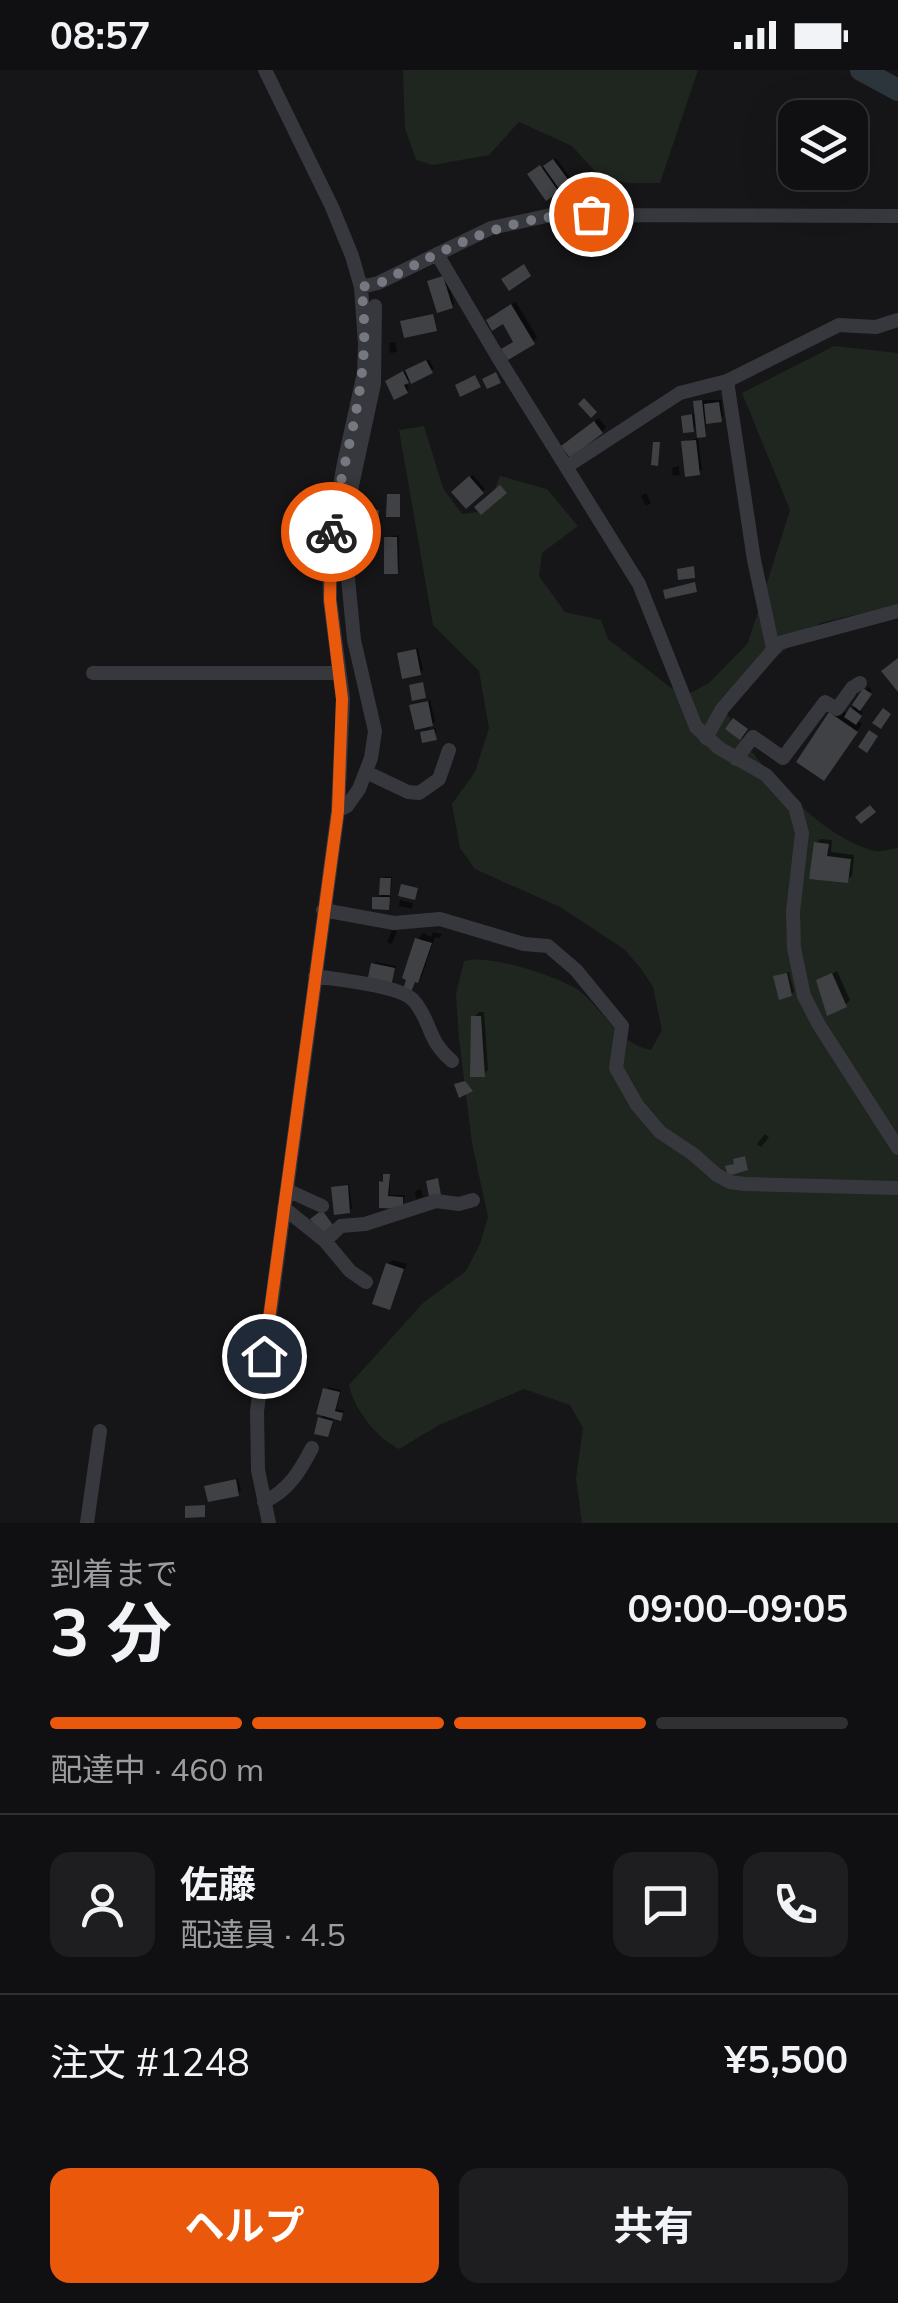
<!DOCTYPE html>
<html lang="ja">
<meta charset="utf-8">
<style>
body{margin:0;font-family:Mulish,"Noto Sans JP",sans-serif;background:#1e1e20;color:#f1f3f6;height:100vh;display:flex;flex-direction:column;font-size:38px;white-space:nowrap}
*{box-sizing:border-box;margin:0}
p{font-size:32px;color:#9c9d9f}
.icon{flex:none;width:55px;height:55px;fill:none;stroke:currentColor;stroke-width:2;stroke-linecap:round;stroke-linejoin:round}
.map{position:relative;height:1453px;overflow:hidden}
.side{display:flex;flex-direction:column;background:#101012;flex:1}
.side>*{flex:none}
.fabs{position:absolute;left:778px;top:30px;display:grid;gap:20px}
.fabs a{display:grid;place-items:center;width:90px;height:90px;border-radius:20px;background:#101012;box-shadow:0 10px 40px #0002,0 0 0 2px #303032;font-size:50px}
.pin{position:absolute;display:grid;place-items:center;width:85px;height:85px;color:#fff;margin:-42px;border:5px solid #fff;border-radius:50%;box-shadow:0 2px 10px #0007}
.courier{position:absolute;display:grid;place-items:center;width:100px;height:100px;margin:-50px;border:8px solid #ea580c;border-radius:50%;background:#fff;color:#222;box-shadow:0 2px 12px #0007}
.summary em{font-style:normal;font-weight:700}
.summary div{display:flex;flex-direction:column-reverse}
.summary{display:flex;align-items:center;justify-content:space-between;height:170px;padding:0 50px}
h1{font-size:65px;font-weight:700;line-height:75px}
.bar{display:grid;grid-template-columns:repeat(4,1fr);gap:15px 10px;align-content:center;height:120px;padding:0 50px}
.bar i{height:12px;border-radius:8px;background:#303032}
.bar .selected{background:#ea580c}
.bar p{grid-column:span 4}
.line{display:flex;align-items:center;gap:25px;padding:0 50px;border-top:2px solid #303032}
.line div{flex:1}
.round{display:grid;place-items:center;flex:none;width:105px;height:105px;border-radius:20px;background:#1e1e20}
.button{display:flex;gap:20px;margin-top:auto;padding:20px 50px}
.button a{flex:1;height:115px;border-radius:20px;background:#ea580c;color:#fff;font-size:40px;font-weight:700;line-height:115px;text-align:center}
.button a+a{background:#1e1e20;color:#f1f3f6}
.status{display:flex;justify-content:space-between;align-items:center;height:70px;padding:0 50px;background:#101012;direction:ltr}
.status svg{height:28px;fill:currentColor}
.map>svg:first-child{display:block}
.green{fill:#1e261f}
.shadow{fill:#0007}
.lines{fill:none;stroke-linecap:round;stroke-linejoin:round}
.river{stroke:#2c353c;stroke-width:22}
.building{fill:#404145}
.minor{stroke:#37383d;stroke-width:14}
.done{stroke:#757880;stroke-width:10;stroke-dasharray:0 18}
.route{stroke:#ea580c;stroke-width:12}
</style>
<div class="status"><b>08:57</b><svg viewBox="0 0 49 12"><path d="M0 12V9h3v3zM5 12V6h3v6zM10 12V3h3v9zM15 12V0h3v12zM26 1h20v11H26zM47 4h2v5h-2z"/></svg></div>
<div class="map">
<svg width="898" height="1453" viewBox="0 0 898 1453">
<rect width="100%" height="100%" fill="#161618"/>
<path class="green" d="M 403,0 L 698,0 L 660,113 L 628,113 L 600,107 L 572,76 L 519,52 L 489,85 L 433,95 L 416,90 L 405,58 Z
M 834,276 L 898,283 L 898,535 L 820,553 L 751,606 L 724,637 C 749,688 818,768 875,781 C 882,782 891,779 898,778 L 898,1453 L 582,1453 L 576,1408 L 583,1358 L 570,1335 L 524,1319 L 439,1355 L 399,1379 C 377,1368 354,1340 349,1315 L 423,1233 L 466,1201 L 480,1174 L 488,1147 L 472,1073 L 459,969 L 456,924 L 464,891 C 487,883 562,907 581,922 C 605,942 619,974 651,980 L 662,960 L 653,917 L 642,900 L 624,879 L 560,837 L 475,799 L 460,778 L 452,734 L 475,702 L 489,658 L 479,601 L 433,555 L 399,360 L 424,356 L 443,418 L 462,444 L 486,441 L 500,406 L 547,419 L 578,456 L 542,483 L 539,506 L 565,542 L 601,550 L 608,569 L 683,627 L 709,613 L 748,573 L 790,440 L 742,323 Z"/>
<path class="shadow" d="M 556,88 L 573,111 L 557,120 L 530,105 Z
M 446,205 L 454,233 L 452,236 L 429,212 Z
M 516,232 L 537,267 L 533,272 L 516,271 L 503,251 L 493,245 Z
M 395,272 L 397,282 L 390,283 L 389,273 Z
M 429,289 L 434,299 L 406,311 L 409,319 L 407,321 L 390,309 Z
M 698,330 L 721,330 L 723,347 L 706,351 L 705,364 L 698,354 L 692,359 L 683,346 L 696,343 Z
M 599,348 L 606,357 L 602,362 L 568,372 Z
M 698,368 L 702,400 L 699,403 L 684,372 Z
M 679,396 L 680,405 L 673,406 L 672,398 Z
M 473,405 L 485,419 L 466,435 L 454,422 Z
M 646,423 L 651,433 L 646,436 L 641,426 Z
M 399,465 L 399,499 L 397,501 L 386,468 Z
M 418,578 L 423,600 L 420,602 L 399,584 Z
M 868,617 L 872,620 L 858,639 L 863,642 L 857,651 L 862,654 L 830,702 L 831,644 L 838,637 L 848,645 Z
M 430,630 L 435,651 L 426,660 L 436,658 L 435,667 L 422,663 L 431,654 L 412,636 Z
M 820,769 L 832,770 L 831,782 L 854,785 L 852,806 L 847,810 L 816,773 Z
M 385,806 L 392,807 L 391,820 L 386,825 L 391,826 L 388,837 L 375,828 L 381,825 Z
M 400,830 L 413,833 L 412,839 L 399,836 Z
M 392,860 L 397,861 L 392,874 L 387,872 Z
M 433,862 L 442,864 L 440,868 L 435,867 L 422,906 L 418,911 L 418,869 L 423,863 L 431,867 Z
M 376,892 L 396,896 L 391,914 L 373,894 Z
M 837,901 L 850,930 L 845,935 L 819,911 Z
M 789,902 L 794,922 L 791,924 L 776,907 Z
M 479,942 L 484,942 L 488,1000 L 484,1004 L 474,947 Z
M 765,1064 L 769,1067 L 761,1077 L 757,1074 Z
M 384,1110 L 390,1110 L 390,1125 L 405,1125 L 402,1136 L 381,1136 Z
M 349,1114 L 352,1138 L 349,1141 L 333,1118 Z
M 421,1119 L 423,1127 L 416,1129 L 415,1121 Z
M 393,1190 L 407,1194 L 389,1237 L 388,1194 Z
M 328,1317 L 341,1320 L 336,1339 L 344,1341 L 340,1348 L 334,1346 L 328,1365 L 320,1349 L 325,1344 Z
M 238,1408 L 241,1421 L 238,1423 L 207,1417 Z"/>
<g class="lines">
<path class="river" d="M 861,0 L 898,20"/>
</g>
<path class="building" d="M 553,89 L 572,115 L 562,123 L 543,96 Z
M 540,95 L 559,122 L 546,131 L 527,104 Z
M 524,194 L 531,206 L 509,221 L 501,209 Z
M 443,206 L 453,238 L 437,243 L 427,211 Z
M 511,234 L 535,274 L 508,290 L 501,279 L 513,272 L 503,254 L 492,261 L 486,250 Z
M 433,244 L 437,261 L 404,268 L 400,251 Z
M 426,290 L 433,303 L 411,314 L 405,300 Z
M 403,301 L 409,313 L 404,315 L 408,323 L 394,330 L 385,311 Z
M 496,302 L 501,313 L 487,319 L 482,309 Z
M 475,305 L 481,317 L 460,327 L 455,315 Z
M 584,328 L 597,342 L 591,348 L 578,334 Z
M 702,330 L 706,367 L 697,368 L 693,331 Z
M 719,332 L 722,352 L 706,354 L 704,334 Z
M 692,344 L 694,362 L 683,363 L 681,346 Z
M 594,351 L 603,363 L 570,388 L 561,376 Z
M 696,370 L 700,405 L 685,407 L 681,371 Z
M 653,372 L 660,372 L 658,396 L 651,395 Z
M 469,406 L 484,423 L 466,439 L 451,422 Z
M 500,415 L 507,423 L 481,445 L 474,437 Z
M 387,424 L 400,424 L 400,447 L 386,447 Z
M 359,439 L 379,440 L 377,468 L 357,467 Z
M 384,467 L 397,467 L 398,504 L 384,504 Z
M 694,496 L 695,508 L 678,510 L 677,499 Z
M 695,512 L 697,522 L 665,529 L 663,520 Z
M 416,579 L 421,605 L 402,609 L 397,583 Z
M 898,588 L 898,622 L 881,601 Z
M 423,612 L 426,628 L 412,631 L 409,615 Z
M 863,618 L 872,624 L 860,641 L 852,635 Z
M 428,631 L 433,656 L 415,660 L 409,635 Z
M 850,637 L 862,646 L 856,655 L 844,647 Z
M 883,638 L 891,644 L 881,659 L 872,653 Z
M 829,642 L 858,662 L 824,711 L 796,692 Z
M 733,648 L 748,659 L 740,670 L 725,659 Z
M 434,659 L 437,670 L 422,673 L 420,662 Z
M 869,660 L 878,666 L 867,683 L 858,677 Z
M 870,735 L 876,742 L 861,754 L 855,747 Z
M 814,772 L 829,774 L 827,786 L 851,789 L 848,813 L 809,809 Z
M 380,808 L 391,808 L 390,825 L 379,825 Z
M 401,814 L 418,818 L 415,830 L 398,826 Z
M 372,827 L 390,827 L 389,840 L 372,839 Z
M 415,868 L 432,873 L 418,913 L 415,912 L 411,922 L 403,919 L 406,910 L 402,908 Z
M 371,893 L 395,898 L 391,917 L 367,912 Z
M 787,903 L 792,926 L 779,930 L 773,906 Z
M 832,903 L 847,937 L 827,946 L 816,910 Z
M 471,946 L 481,946 L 485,1007 L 470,1007 Z
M 465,1011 L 473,1021 L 459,1028 L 454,1014 Z
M 745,1086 L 748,1100 L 728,1106 L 725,1096 L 734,1094 L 733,1089 Z
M 383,1104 L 390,1104 L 388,1126 L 403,1127 L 403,1139 L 379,1138 L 379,1111 L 383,1112 Z
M 438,1108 L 441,1125 L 429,1127 L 426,1111 Z
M 348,1115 L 350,1143 L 334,1145 L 331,1117 Z
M 322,1140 L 333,1155 L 322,1164 L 310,1149 Z
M 386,1193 L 404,1199 L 390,1240 L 372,1234 Z
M 323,1318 L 340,1322 L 335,1341 L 343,1343 L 341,1351 L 316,1344 Z
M 318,1347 L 333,1351 L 328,1367 L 314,1364 Z
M 236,1409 L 239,1426 L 208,1432 L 204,1416 Z
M 205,1435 L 205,1447 L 185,1448 L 185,1436 Z"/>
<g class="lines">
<path class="minor" d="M 265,0 L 332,137 L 352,186 L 361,217 L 365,274 L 364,303 L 344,393 L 329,478 L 330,530 L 343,629 L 338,741 L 257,1341 L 258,1400 L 269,1453
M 437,184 L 499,289 L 639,514 L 696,657 L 719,678 L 766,705 L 795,737 L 802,763 L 793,842 L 794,878 L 804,926 L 819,955 L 898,1078
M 361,217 L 378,213 L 491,158 L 551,145 L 898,146
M 727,311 L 754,490 L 773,578
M 566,397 L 680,323 L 727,311 L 839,255 L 876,257 L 898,250
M 93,603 L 339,603
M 706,668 L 722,639 L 779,573 L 898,541
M 736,689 L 753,667 L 783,688 L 825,632 L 837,639 L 852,618 L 860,613
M 366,702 L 408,722 L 419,723 L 439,709 L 449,680
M 338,741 L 347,736 L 359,719 L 371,688 L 375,661 L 354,570 L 343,457 L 374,314 L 375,236
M 323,840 L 394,853 L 440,849 L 524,874 L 548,876 L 576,900 L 622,956 L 616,998 L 637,1035 L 660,1062 L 693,1084 L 717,1105 L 730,1112 L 744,1114 L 898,1118
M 315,906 C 337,910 401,915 414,931 C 432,952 426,969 452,991
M 287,1120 L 322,1136
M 284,1138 L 325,1171 L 350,1201 L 366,1212
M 325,1171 L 341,1156 L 365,1154 L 436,1131 L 459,1134 L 473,1130
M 264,1432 C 289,1420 300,1401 312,1378
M 87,1453 L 100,1361"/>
</g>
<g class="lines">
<path class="done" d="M 331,462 C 345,377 374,306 361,217 L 378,214 C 454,175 503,146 591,144"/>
<path class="route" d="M 264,1286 L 338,741 L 342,629 L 330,530 L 331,462"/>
</g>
</svg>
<div class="fabs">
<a><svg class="icon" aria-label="layers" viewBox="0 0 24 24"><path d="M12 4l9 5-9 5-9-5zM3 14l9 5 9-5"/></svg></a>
</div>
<div class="pin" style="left:591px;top:144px;background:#ea580c"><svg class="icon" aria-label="bag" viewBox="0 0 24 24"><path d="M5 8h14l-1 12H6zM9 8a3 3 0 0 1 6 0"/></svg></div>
<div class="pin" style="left:264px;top:1286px;background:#1f2937"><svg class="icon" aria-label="home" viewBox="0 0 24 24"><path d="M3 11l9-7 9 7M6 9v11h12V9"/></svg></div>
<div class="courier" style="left:331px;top:462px"><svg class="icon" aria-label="bike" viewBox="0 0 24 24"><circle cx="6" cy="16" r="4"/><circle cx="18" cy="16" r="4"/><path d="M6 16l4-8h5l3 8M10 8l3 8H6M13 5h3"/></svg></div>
</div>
<section class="side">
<div class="summary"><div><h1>3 分</h1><p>到着まで</p></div><em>09:00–09:05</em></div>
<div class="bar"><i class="selected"></i><i class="selected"></i><i class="selected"></i><i></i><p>配達中 · 460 m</p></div>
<div class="line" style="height:180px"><a class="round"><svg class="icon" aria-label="person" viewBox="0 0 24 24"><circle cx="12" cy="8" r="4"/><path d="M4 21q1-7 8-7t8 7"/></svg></a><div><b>佐藤</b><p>配達員 · 4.5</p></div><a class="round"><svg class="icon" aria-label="chat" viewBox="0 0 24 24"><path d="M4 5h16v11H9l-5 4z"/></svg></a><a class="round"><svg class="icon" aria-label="phone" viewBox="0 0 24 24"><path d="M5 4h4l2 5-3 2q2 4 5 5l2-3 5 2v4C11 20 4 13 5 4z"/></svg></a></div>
<div class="line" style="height:130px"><div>注文 #1248</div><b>¥5,500</b></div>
<div class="button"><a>ヘルプ</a><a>共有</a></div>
</section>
